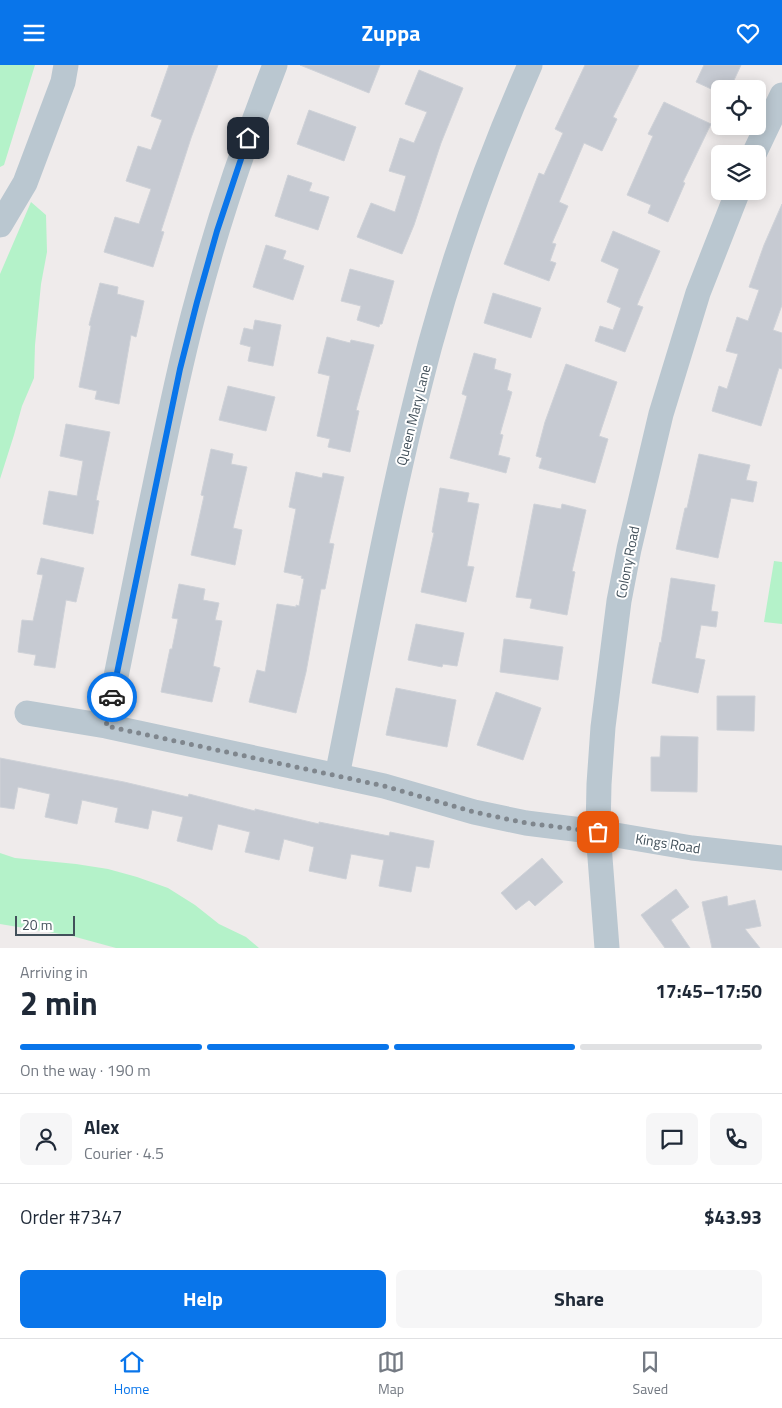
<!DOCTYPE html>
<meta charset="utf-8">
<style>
body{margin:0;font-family:"Titillium Web",sans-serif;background:#f6f6f7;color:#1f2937;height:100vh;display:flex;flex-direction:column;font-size:19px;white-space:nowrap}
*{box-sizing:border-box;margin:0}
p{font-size:16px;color:#747a83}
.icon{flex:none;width:28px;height:28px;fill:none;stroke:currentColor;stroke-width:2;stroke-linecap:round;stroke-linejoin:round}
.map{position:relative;height:883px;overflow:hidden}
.sheet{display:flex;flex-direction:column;background:#fff;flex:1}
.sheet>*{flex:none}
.fabs{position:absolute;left:711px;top:15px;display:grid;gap:10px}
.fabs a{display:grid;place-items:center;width:55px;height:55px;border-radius:8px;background:#fff;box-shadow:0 2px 12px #0003;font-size:25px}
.scale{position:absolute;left:15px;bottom:12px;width:60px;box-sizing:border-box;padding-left:5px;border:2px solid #42505a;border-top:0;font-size:14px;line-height:18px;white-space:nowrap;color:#42505a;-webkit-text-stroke:4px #fff;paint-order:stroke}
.pin{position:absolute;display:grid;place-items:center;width:42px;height:42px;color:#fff;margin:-21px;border-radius:10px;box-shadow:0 2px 8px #0006}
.courier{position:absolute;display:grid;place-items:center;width:50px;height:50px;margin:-25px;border:4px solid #0975ea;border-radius:50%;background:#fff;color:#222;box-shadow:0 1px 6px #0007}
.overview em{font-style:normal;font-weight:700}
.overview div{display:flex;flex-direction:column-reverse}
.overview{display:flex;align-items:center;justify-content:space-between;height:85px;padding:0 20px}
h1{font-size:32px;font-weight:700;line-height:38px}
.bar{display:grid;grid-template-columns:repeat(4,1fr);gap:8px 5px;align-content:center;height:60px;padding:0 20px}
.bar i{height:6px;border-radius:4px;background:#e0e1e3}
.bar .active{background:#0975ea}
.bar p{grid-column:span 4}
.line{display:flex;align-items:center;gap:12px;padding:0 20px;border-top:1px solid #e0e1e3}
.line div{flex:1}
.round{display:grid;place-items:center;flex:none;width:52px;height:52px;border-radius:8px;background:#f6f6f7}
.cta{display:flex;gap:10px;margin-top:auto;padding:10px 20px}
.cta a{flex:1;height:58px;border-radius:8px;background:#0975ea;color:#fff;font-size:20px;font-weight:700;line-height:58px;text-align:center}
.cta a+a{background:#f6f6f7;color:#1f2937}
header{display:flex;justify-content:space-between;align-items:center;height:65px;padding:0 20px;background:#0975ea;color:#fff;font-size:22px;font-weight:700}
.dock{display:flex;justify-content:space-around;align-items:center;height:70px;border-top:1px solid #e0e1e3;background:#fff;font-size:14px;color:#747a83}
.dock a{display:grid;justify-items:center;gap:2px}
.dock .active{color:#0975ea}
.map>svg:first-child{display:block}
.green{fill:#b4f2c9}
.building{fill:#c6cad2;stroke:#cfd2d8}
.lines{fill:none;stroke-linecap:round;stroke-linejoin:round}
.minor{stroke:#bac7d0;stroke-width:25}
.done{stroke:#7f868d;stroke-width:5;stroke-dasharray:0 9}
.route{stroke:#0975ea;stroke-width:6}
.labels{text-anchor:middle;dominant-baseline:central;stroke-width:4;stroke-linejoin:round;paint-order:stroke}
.street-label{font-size:14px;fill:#42505a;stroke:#fff}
</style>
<header><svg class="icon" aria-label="menu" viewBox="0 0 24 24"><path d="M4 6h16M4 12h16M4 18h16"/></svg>Zuppa<svg class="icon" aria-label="heart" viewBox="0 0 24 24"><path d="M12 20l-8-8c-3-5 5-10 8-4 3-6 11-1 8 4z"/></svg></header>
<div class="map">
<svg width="782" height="883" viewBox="0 0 782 883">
<rect width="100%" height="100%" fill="#efebeb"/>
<path class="green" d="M 0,0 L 35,0 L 4,100 L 0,102 Z
M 31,137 L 46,150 L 47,187 L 41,219 L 35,280 L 34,313 L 22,341 L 14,370 L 0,414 L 0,209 Z
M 774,496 L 782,497 L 782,559 L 764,557 Z
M 0,788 L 15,793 L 76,799 L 108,804 L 137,812 L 168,823 L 195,840 L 219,859 L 246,872 L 259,883 L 116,883 L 72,871 L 0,859 Z"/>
<path class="building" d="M 169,0 L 218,0 L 191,73 L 161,166 L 164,167 L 153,202 L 104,187 L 115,152 L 139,159 L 151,124 L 126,116 L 138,81 L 151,85 L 162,55 L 151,51 Z
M 300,0 L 380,0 L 369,28 Z
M 585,0 L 639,0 L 613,52 L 617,54 L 602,86 L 584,78 L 559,137 L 568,141 L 552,178 L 556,179 L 550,196 L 556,198 L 549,216 L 504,199 L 539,108 L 544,110 L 563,68 L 555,64 Z
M 704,0 L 741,0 L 730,24 L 720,24 L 720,28 L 696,17 Z
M 419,5 L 463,23 L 441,78 L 414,160 L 402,189 L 357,172 L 371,138 L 395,147 L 406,111 L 389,106 L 400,73 L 414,78 L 427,47 L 405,39 Z
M 664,37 L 711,59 L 683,117 L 685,118 L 668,157 L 648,148 L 651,140 L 627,130 L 653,71 L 648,69 Z
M 309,45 L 356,62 L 344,96 L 297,79 Z
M 288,110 L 312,118 L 309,126 L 329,132 L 318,165 L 275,151 Z
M 782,139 L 782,240 L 773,265 L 782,268 L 782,304 L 779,303 L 761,361 L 712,346 L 719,321 L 727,324 L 738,289 L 726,286 L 737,252 L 748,256 L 759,225 L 749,222 L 764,180 Z
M 613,166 L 660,186 L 637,240 L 643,242 L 625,287 L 595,276 L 600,261 L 613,265 L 621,243 L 607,237 L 619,204 L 601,196 Z
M 266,180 L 286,186 L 283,194 L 304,201 L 293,235 L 253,222 Z
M 350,204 L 394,216 L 382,259 L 380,259 L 379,262 L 357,255 L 361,241 L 341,236 Z
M 100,218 L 118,222 L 117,229 L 144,236 L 136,272 L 131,270 L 119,339 L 95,334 L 97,326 L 79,322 L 91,261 L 89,260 Z
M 493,228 L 541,243 L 531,273 L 484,258 Z
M 255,255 L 281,260 L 273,301 L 248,296 L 251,282 L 240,279 L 244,263 L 253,265 Z
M 327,272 L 350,278 L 351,275 L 374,280 L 356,345 L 359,346 L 350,387 L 328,382 L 330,374 L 317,371 L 330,311 L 318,308 Z
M 474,288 L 496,294 L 494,304 L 511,309 L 507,325 L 512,327 L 500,369 L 503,370 L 498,390 L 510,393 L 506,408 L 450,393 L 467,331 L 462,329 Z
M 566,299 L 617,317 L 599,371 L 608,374 L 595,418 L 539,403 L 542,393 L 536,391 L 545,357 Z
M 228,321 L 275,332 L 266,366 L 219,355 Z
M 66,359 L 110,367 L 96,435 L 99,436 L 93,469 L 43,459 L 49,426 L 77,431 L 83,396 L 60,391 Z
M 211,384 L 233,389 L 231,399 L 247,402 L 233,463 L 242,465 L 235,500 L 191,490 L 204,431 L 201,430 Z
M 699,389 L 750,400 L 746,415 L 757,417 L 753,437 L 731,433 L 718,493 L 676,484 L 685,443 L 687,443 Z
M 296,407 L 322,413 L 323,408 L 344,412 L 329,478 L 334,479 L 325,524 L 321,524 L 306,607 L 296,648 L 249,637 L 257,605 L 265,607 L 277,539 L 296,542 L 296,540 L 299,541 L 304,514 L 301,513 L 302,511 L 284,507 L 296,444 L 289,442 Z
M 440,423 L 469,428 L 467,437 L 479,439 L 467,501 L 474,502 L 466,537 L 421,527 L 434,468 L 432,467 Z
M 534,439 L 561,444 L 562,439 L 586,445 L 572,506 L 575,507 L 567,550 L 530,543 L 532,534 L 516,532 Z
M 41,493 L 84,503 L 76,537 L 66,535 L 55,603 L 34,600 L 36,590 L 18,587 L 22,555 L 33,556 L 43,510 L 37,509 Z
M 671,513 L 715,520 L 711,546 L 718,547 L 716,562 L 701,560 L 695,593 L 705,595 L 698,628 L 652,618 L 660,577 L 661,578 Z
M 179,519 L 205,524 L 203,535 L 219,538 L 215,555 L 222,556 L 213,601 L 220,603 L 212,637 L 161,627 L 170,584 L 172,584 L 178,554 L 172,553 Z
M 416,559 L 464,568 L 457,601 L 443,599 L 442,602 L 408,595 Z
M 504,574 L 563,582 L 558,615 L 500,607 Z
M 396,623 L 456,635 L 447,682 L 386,670 Z
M 496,627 L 541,643 L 523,695 L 477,680 Z
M 717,631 L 755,631 L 754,666 L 717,665 Z
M 661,671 L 698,672 L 697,727 L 651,726 L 651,692 L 660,692 Z
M 0,693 L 124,717 L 188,732 L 189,729 L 255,746 L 255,744 L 319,759 L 319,757 L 389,771 L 390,767 L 434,776 L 429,803 L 416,801 L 411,827 L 379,821 L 384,795 L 351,789 L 346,814 L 309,806 L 314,782 L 284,774 L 279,795 L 245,787 L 250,767 L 218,759 L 212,785 L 177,776 L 183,752 L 152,745 L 148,764 L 115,757 L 118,743 L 82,735 L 77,759 L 45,752 L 50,729 L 18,722 L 14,744 L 0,742 Z
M 542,793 L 563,817 L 535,841 L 529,835 L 516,845 L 501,828 Z
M 676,824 L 689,842 L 671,855 L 690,883 L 665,883 L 641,850 Z
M 727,831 L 728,841 L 755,835 L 761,861 L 745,864 L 760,883 L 712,883 L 702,837 Z"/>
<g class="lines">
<path class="minor" d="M 754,89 L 782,30
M 0,160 L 25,118 L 63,17 L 66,0
M 27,648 L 106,661 L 384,721 L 474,747 L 526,758 L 598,767 L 692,783 L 782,793
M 106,661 C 122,580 138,500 155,420 C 168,359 180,297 197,236 C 218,156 245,77 275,0
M 337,711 C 366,567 392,422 430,280 C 456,185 490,90 530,0
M 607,883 L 598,767 L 599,719 L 603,662 L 619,536 L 629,484 L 661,349 L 698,228 L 738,126"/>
</g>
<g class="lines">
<path class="done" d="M 112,632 L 106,661 L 384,721 L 474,747 L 526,758 L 598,767"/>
<path class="route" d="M 112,632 L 180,304 L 197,237 L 217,166 L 248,73"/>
</g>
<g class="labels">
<g class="street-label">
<text transform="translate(413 350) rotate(-76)">Queen Mary Lane</text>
<text transform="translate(627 497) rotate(-79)">Colony Road</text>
<text transform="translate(668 778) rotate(9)">Kings Road</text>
</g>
</g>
</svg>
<div class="fabs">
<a><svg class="icon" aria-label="locate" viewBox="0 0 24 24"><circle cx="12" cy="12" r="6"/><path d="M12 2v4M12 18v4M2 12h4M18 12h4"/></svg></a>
<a><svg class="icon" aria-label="layers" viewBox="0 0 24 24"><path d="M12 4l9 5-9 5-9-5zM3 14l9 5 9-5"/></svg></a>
</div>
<div class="scale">20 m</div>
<div class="pin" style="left:598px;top:767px;background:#ea580c"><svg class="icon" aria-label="bag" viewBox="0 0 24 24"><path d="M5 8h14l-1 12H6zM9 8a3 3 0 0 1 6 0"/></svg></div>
<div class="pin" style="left:248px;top:73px;background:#1f2937"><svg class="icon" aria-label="home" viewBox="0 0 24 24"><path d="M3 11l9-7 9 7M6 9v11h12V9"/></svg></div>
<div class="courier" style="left:112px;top:632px"><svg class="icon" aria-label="car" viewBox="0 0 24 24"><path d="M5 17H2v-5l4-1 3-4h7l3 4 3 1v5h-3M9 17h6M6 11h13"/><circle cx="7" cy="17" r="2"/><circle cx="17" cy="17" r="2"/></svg></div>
</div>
<section class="sheet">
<div class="overview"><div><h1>2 min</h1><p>Arriving in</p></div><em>17:45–17:50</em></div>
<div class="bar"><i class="active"></i><i class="active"></i><i class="active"></i><i></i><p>On the way · 190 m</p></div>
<div class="line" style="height:90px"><a class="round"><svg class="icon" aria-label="person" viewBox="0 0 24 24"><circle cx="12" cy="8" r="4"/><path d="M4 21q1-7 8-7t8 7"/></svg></a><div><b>Alex</b><p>Courier · 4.5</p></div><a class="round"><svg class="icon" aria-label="chat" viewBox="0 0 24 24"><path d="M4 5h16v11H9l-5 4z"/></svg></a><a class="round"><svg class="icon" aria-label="phone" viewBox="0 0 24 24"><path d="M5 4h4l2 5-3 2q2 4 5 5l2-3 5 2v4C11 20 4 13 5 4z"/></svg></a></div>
<div class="line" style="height:65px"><div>Order #7347</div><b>$43.93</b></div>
<div class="cta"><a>Help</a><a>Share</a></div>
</section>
<nav class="dock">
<a class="active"><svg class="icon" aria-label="home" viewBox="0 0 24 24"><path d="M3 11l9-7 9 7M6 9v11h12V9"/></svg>Home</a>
<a><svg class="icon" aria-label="map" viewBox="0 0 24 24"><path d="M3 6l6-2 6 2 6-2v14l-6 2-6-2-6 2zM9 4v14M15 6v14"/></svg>Map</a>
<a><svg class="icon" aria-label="saved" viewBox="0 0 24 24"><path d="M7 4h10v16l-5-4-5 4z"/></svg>Saved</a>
</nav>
